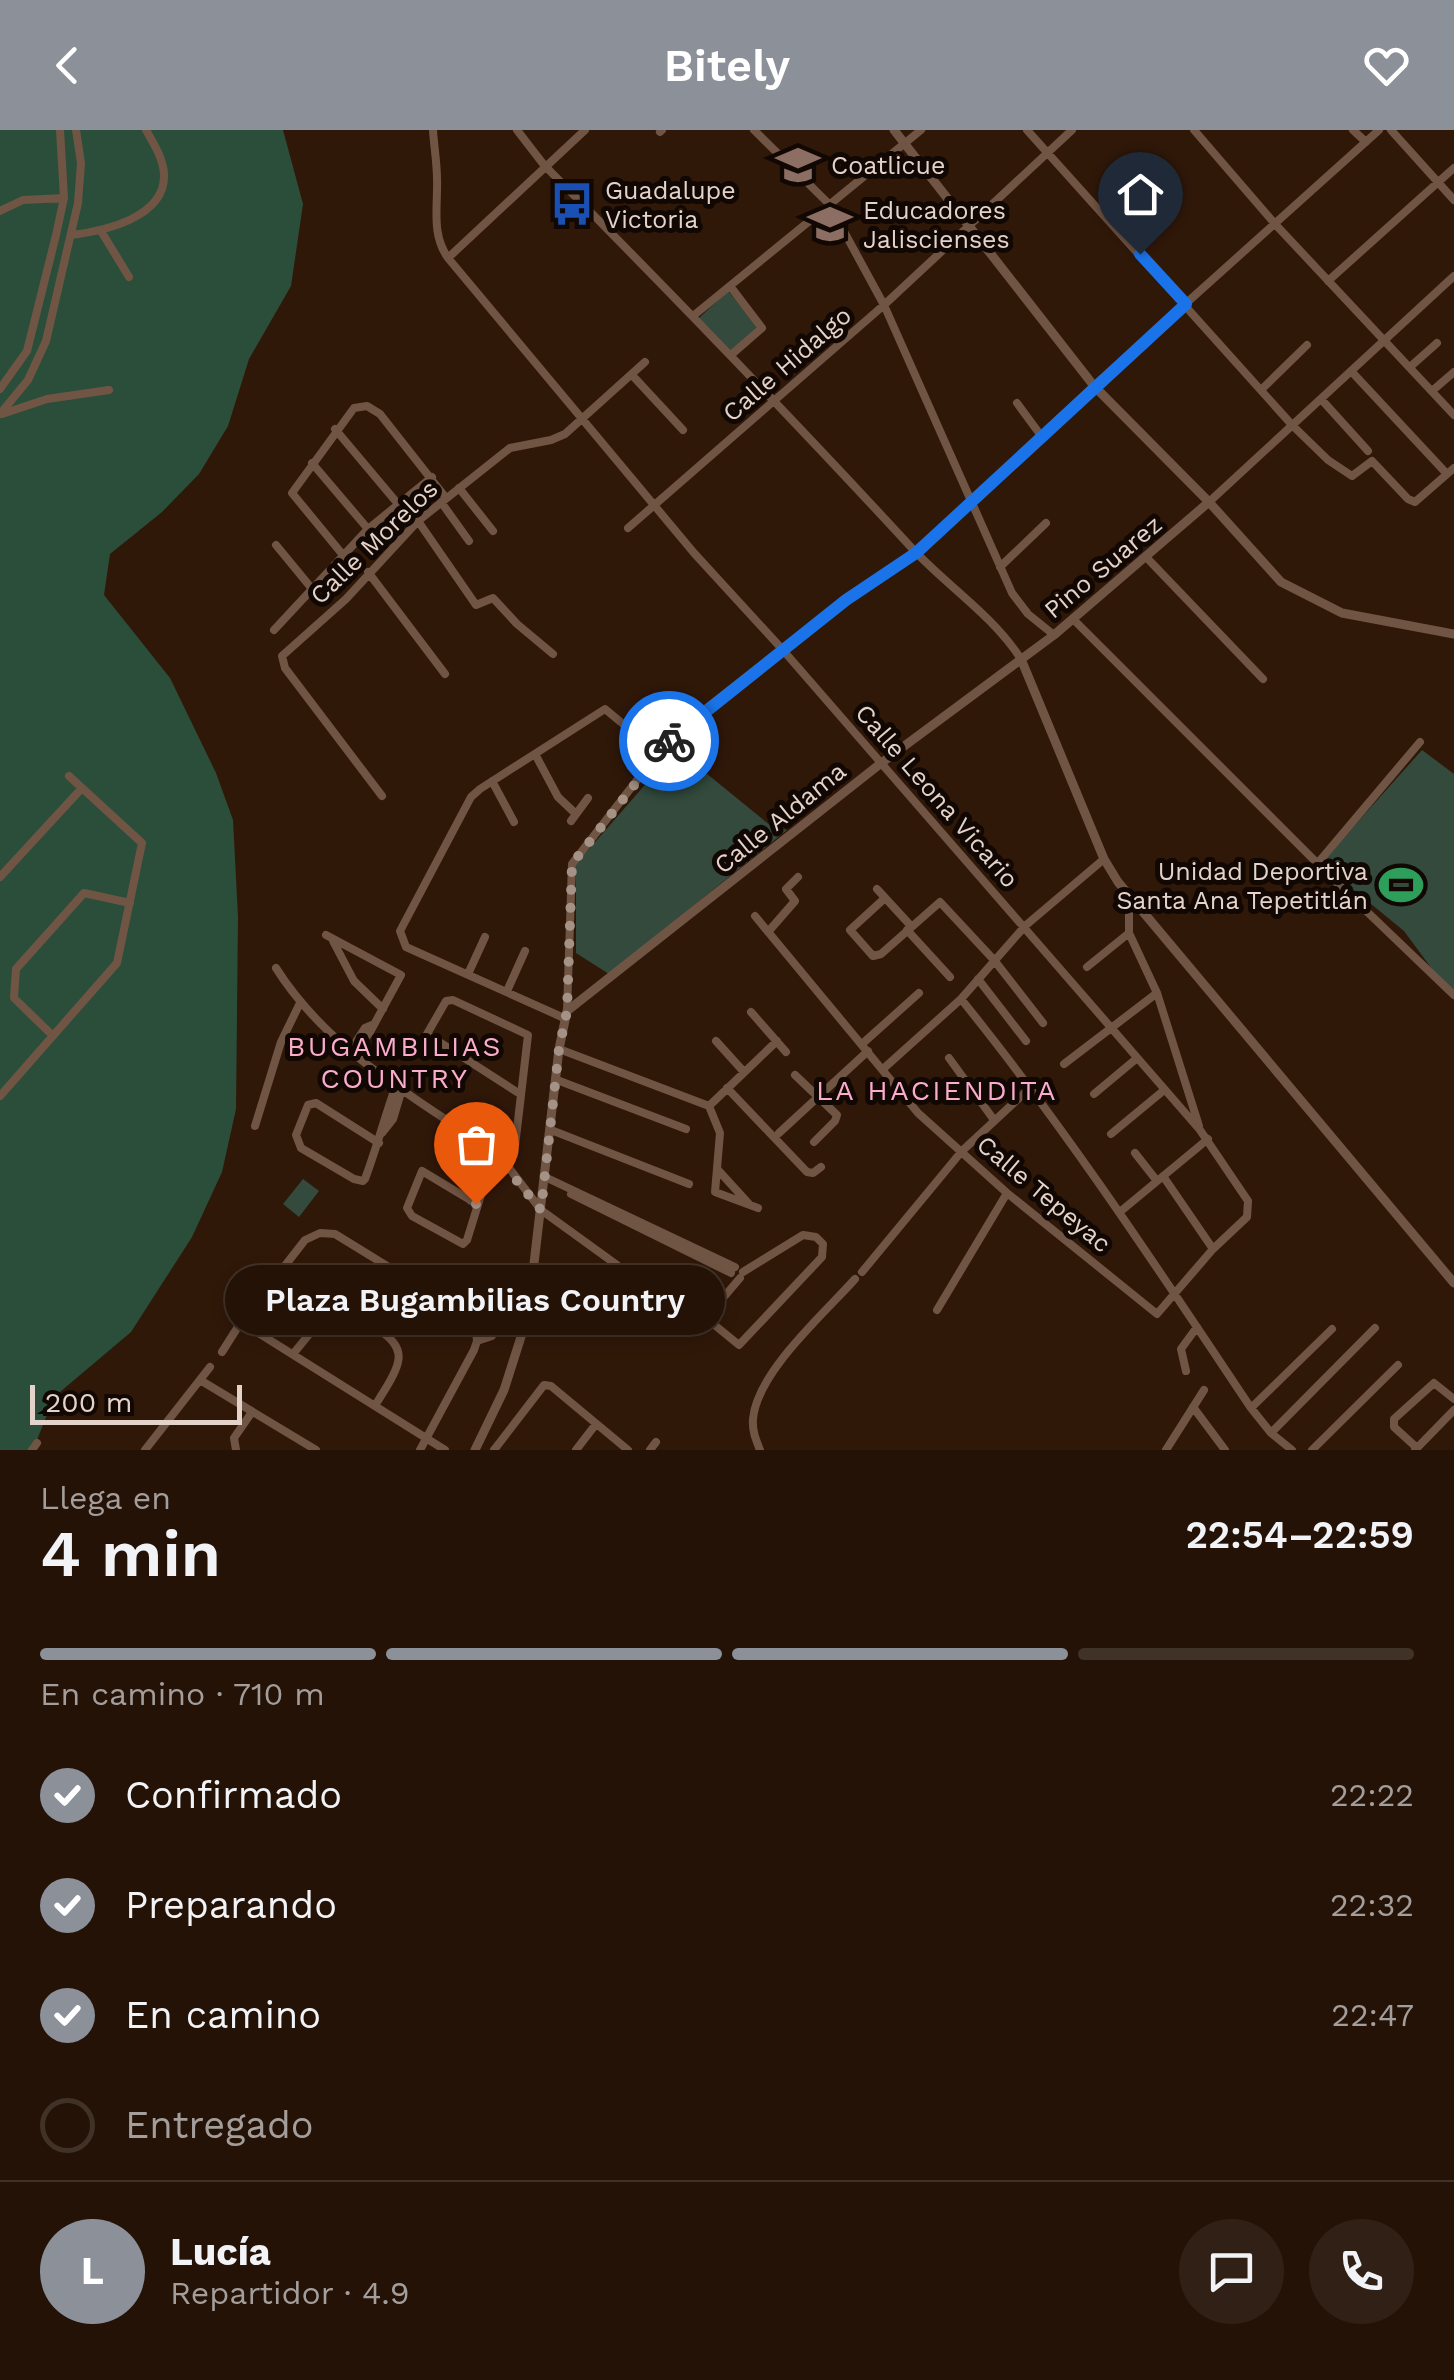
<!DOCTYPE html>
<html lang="es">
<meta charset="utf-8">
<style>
body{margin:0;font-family:"Work Sans",sans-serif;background:#302015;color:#f1f3f6;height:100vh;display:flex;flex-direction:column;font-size:38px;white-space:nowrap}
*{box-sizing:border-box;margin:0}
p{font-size:32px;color:#a39e9b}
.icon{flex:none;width:55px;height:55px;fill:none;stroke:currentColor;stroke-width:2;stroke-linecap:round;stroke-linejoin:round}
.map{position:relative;height:1320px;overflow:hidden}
.sheet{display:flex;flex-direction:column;background:#241207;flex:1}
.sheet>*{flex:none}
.scale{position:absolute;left:30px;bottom:25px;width:212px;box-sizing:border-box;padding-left:10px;border:5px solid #e4d3ca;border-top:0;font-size:28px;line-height:35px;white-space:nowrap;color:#e4d3ca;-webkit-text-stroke:8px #110703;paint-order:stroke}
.pin{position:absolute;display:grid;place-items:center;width:85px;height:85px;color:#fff;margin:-102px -42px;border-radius:50% 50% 50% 0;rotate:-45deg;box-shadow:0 0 10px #0007}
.pin .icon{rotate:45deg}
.courier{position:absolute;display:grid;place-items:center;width:100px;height:100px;margin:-50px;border:8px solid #1a73e8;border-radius:50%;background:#fff;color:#222;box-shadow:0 2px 12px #0007}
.bubble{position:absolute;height:70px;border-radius:35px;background:#241207;box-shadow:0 5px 15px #0003,0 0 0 2px #413228;font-size:32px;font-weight:600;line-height:70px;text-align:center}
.overview em{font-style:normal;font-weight:600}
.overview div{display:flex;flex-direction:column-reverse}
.overview{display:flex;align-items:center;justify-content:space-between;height:170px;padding:0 40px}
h1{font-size:65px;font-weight:600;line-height:75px}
.bar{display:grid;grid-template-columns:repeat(4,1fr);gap:15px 10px;align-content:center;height:120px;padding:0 40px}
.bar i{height:12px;border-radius:8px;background:#413228}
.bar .on{background:#8c9099}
.bar p{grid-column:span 4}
.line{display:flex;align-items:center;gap:25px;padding:0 40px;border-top:2px solid #413228}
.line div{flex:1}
.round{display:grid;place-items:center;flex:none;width:105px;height:105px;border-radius:52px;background:#302015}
ol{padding:0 40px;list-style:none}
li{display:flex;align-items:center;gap:30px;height:110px}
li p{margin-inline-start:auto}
li .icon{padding:10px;border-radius:50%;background:#8c9099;color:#fff;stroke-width:4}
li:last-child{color:#a39e9b}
li i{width:55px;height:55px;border:5px solid #413228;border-radius:50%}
header{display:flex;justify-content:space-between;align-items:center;height:130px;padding:0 40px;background:#8c9099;color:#fff;font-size:45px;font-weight:600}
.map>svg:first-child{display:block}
.green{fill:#334a3d}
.forest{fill:#2b4e3b}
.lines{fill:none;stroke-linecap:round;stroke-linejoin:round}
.minor{stroke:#715544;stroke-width:8}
.tertiary{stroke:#715544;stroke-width:9}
.done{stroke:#a59286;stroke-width:10;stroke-dasharray:0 18}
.route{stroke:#1a73e8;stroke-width:12}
.labels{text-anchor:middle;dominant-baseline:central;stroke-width:10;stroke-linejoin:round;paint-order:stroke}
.poi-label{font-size:25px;fill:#e4d3ca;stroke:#110703;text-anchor:start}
.street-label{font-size:25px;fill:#e4d3ca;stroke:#110703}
.neighbourhood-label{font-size:28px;letter-spacing:2.5px;fill:#faaccc;stroke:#110703}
</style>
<header><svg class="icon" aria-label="back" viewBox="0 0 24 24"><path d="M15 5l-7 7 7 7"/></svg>Bitely<svg class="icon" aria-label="heart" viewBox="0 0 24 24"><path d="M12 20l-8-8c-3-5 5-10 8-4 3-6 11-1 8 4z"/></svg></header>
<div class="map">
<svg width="1454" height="1320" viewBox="0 0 1454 1320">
<rect width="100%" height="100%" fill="#301809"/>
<path class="green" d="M 728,161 L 760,198 L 732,222 L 699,188 Z
M 1422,620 L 1454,644 L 1454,862 L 1435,843 L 1404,801 L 1321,733 Z
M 670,626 L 690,630 L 771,696 L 787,700 L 609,844 L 576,823 L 576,734 Z
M 303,1049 L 319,1061 L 299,1087 L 283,1074 Z"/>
<path class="forest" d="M 0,0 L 283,0 L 303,74 L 291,156 L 249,229 L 228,296 L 199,344 L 162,382 L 110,424 L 104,465 L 170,548 L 216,643 L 233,690 L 238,787 L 236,979 L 222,1042 L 192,1107 L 131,1202 L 54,1267 L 33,1320 L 0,1320 Z"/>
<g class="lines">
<path class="minor" d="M 433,0 C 434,16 437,33 437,49 C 438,77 431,104 448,128 L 694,423 L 782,519 L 1200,1000 L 1248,1071 L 1247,1087 L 1213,1119 L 1157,1184 L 1007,1063 L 918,983 L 755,786
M 517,0 L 544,35 C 668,160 790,286 909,415 C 945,455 991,483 1021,529
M 754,0 L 829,74 L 884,175 L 1012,463 L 1028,484 L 1054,505
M 1027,0 L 1293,296 L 1328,330 L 1352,346 L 1372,331 L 1408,369 L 1415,372 L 1454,338
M 1194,0 L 1275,94 L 1454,285
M 1353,0 L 1366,12
M 1391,0 L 1454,70
M 660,2 L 662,0
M 0,81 L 23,70 L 64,68
M 101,101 L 129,147
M 72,105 C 103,101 166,88 164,44 C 163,28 154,14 146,0
M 448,128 L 585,0
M 1328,151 L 1454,38
M 730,156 L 762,198 L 731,225
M 693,186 L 921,0
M 1410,237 L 1437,213
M 1351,241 L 1447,344
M 632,245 L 683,300
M 0,259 L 27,221 L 56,105 L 64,68 L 60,0
M 1262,259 L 1307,215
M 1432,261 L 1454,242
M 1321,269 L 1368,321
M 1017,273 L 1042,307
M 0,284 L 28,250 L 46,211 L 78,73 L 81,33 L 76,0
M 2,284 L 47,269 L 109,260
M 335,299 L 398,374
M 312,333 L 368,399
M 459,358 L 493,401
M 441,372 L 469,411
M 1209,372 L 1454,146
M 418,391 L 476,475 L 493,468 L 517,494 L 553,524
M 628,398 L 884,175 L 1072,0
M 276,415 L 313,460
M 343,425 L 292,363 L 354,278 L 367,276 L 380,284 L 446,368
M 1146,427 L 1263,549
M 1000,437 L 1046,393
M 368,442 L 445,544
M 1073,489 L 1336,752 L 1454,865
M 274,500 L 368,399 L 432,347
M 535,624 L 558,667 L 576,684
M 492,651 L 514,692
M 382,666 L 285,538 L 282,526 L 346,469 L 418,391 L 510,318 L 551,310 L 565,304 L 645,232
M 571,691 L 588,668
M 1317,734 L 1420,612
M 0,747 L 82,658
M 877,759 L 911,796
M 885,768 L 850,800 L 873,826 L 881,824 L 940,772 L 994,830 L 1043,893
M 1129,769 L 1129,803 L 1157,863 L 1199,996
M 907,800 L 950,847
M 768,802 L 795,771 L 786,759 L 798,747
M 326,805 L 401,845 L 370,902 L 353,924
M 333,811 L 354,851 L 383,879
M 1087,837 L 1129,803
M 276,838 C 327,919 411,965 487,1017 L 506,1034 L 541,1080 L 617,1135 L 652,1170
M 468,844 L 485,807
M 978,849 L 1026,911
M 507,861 L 525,821
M 961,869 C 1067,1000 1158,1139 1251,1278 L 1271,1303 L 1292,1320
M 567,881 L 572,734 L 658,623 L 680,599 L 782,519 L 846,470 L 916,423 L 1094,256 L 1379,0
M 751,882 L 786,922
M 564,888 L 406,817 L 400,801 L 471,667 L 480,659 L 605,579 L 658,623
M 52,905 L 14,868 L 16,839 L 84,763 L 130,773
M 716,911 L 744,942
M 862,914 L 919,863
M 559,919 L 709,976 L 720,1003 L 715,1062 L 758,1078
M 350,921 L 365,898 L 372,895
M 949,928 L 994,990
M 1064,934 L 1157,863
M 883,939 L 961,869 L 1025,796 L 1104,729
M 795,945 L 837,985 L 835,991 L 814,1012
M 557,950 L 686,999
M 727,958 L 807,1042 L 813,1043 L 821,1037
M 1094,964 L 1136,929
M 0,966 L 117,833 L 142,713 L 69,646
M 709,976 L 777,911
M 255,996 L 281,912 L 300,873
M 551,1000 L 689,1054
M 382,1003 L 393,989 L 402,959
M 779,1003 L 868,921
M 1111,1004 L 1163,961
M 379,1013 L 316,973 L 308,975 L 296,1005 L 301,1018 L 354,1049 L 363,1051 L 365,1049 C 377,1017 385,986 396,955
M 1135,1023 L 1157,1051
M 503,1031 C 510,1020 508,1008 517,997
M 506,1034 L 514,1025 L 528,905 L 453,870 L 446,871 L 427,904 L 520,964
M 718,1040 L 749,1074
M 1163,1046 L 1213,1119
M 545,1047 L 735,1137
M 571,1064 L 731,1143
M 471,1071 L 487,1017
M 477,1074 L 422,1041 L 407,1078 L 412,1086 L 463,1114 L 467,1110 L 494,1023
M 1121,1081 L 1208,1009
M 862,1142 L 962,1021 L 1032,956
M 740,1148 L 706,1188 L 739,1215 L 822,1127 L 823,1114 L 816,1107 L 803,1105 L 743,1142
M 937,1180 L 1007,1063
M 475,1190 L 489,1194 L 494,1200 L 492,1206 L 477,1211
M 241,1192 L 445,1320
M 222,1222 L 241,1192 L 305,1110 L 320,1103 L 335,1104 L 475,1190 L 477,1211 L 474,1220 L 420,1320
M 293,1224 L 320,1191 L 333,1182 C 353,1186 405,1204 398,1232 C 395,1247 382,1263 375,1276
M 1186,1241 L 1181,1219 L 1197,1197
M 200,1250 L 316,1320
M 1193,1277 L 1225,1320
M 1251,1278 L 1332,1199
M 1271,1303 L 1375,1198
M 1417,1318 L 1394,1297 L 1394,1289 L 1434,1253 L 1454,1269
M 32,1320 L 37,1313
M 145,1320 L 210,1237
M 236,1320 L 234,1308 L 252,1282
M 494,1320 L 544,1255 L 551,1256 L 628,1320
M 576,1320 L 596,1294
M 650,1320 L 656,1312
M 760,1320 C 756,1310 752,1301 753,1289 C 757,1242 824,1184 855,1149
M 1166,1320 L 1204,1260
M 1312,1320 L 1398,1235
M 1415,1320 L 1454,1280"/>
<path class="tertiary" d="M 894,0 L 1094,256 L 1209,372 L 1281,452 L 1342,483 L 1454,504
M 1021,529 L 1104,729 L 1118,752 L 1454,1153
M 475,1320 L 504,1260 L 528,1185 L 559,919 L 567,881 L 880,634 L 1054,505 L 1209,372"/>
</g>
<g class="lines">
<path class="done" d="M 476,1074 L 494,1023 L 541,1080 L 559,919 L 567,881 L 572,734 L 669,611"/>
<path class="route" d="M 669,611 L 846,470 L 916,423 L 1186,174 L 1140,124"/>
</g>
<defs>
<g id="school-bare" transform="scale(3.45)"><path d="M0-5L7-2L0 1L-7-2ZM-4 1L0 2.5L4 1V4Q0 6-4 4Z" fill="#8d6e63" stroke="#110703" stroke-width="2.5" paint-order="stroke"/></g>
<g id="bus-bare" transform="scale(3.45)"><path d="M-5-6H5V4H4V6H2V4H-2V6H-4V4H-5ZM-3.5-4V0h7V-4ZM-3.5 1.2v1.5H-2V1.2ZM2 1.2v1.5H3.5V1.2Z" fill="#1a4fb4" stroke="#110703" stroke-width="2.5" paint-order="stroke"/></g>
<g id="stadium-bare" transform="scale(3.45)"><path d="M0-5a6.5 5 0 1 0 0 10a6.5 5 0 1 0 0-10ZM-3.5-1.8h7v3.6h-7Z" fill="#2e9e5b" stroke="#110703" stroke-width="2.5" paint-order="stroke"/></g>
</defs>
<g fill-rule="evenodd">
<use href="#school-bare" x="798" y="35"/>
<use href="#bus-bare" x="572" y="74"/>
<use href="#school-bare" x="830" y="94"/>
<use href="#stadium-bare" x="1401" y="755"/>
</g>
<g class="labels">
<g class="poi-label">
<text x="831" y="35">Coatlicue</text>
<text x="605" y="60">Guadalupe<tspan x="605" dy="29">Victoria</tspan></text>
<text x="863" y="80">Educadores<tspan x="863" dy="29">Jaliscienses</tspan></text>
<text x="1368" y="741" text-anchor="end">Unidad Deportiva<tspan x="1368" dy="29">Santa Ana Tepetitlán</tspan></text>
</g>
<g class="street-label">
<text transform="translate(787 234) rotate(-41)">Calle Hidalgo</text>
<text transform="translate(374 412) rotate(-44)">Calle Morelos</text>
<text transform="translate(1103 437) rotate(-40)">Pino Suarez</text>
<text transform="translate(937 666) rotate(49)">Calle Leona Vicario</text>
<text transform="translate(780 688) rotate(-39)">Calle Aldama</text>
<text transform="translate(1044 1064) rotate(40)">Calle Tepeyac</text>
</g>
<g class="neighbourhood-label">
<text x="395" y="916">BUGAMBILIAS<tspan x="395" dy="32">COUNTRY</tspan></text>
<text x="937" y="960">LA HACIENDITA</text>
</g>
</g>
</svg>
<div class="scale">200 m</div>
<div class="pin" style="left:476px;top:1074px;background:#ea580c"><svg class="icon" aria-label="bag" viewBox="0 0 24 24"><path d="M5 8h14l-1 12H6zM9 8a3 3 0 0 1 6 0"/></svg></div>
<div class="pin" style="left:1140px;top:124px;background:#1f2937"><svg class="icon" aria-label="home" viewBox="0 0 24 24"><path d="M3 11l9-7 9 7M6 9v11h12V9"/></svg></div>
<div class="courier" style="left:669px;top:611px"><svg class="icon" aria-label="bike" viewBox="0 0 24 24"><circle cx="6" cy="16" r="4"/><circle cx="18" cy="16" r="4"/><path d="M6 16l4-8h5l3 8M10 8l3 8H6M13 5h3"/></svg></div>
<div class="bubble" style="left:225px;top:1135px;width:500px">Plaza Bugambilias Country</div>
</div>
<section class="sheet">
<div class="overview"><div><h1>4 min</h1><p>Llega en</p></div><em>22:54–22:59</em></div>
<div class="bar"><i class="on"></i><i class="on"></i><i class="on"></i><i></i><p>En camino · 710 m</p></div>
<ol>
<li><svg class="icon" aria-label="check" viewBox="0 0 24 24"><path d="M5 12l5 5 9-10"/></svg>Confirmado<p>22:22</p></li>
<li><svg class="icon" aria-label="check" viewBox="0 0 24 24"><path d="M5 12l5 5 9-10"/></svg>Preparando<p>22:32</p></li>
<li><svg class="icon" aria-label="check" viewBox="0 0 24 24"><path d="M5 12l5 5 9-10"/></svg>En camino<p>22:47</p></li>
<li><i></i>Entregado</li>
</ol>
<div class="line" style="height:180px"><b class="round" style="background:#8c9099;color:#fff">L</b><div><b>Lucía</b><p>Repartidor · 4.9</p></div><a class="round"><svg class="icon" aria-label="chat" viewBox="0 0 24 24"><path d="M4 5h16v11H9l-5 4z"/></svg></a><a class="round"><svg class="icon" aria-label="phone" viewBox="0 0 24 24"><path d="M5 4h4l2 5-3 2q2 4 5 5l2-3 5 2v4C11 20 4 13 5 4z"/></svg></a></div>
</section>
